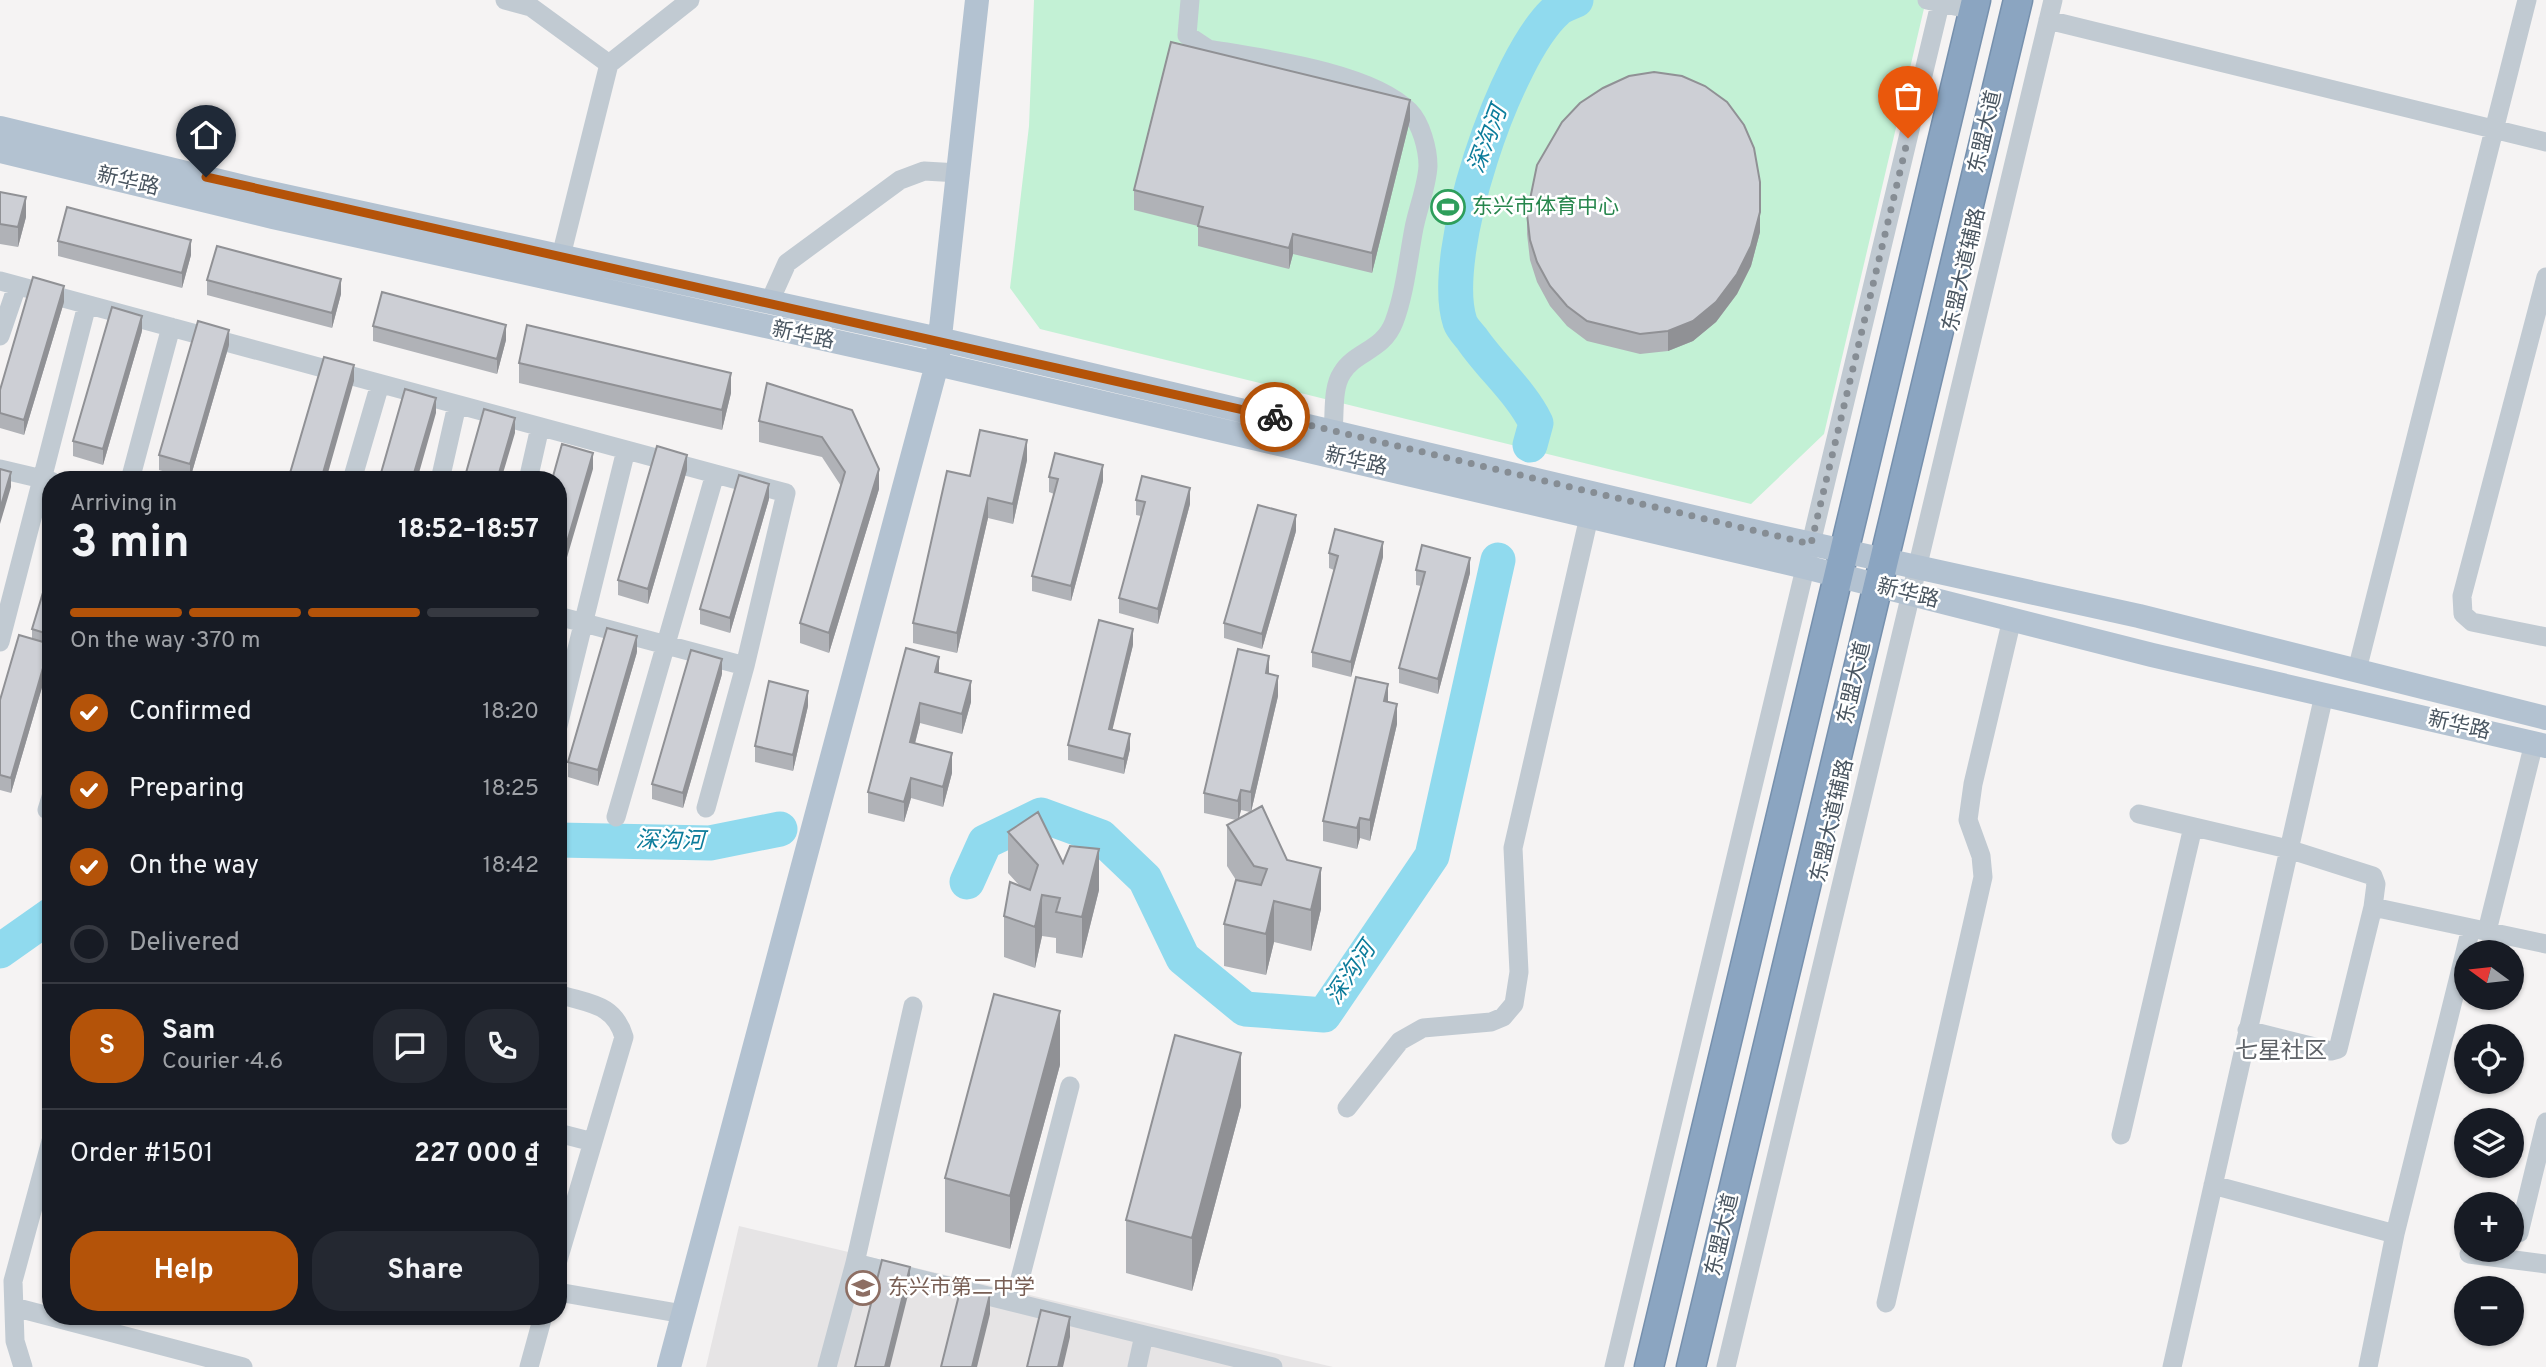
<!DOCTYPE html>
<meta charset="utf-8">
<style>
body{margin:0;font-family:Overpass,"Noto Sans SC",sans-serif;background:#242831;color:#f1f3f6;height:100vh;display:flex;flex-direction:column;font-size:26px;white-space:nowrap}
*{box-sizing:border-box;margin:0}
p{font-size:23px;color:#9ea1a6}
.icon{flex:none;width:38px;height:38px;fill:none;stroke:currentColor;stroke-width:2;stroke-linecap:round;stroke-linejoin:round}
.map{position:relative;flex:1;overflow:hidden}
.side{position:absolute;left:42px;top:471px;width:525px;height:854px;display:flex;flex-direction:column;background:#171b24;border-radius:28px;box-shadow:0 2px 5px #0004}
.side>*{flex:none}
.needle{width:46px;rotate:285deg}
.fabs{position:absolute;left:2454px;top:940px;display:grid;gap:14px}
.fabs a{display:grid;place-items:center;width:70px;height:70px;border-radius:50%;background:#171b24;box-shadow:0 2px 5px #0004;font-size:35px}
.pin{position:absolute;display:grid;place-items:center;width:60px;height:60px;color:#fff;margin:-72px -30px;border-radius:50% 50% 50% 0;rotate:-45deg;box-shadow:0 0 7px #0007}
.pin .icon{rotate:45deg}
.courier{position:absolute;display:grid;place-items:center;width:70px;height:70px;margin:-35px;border:5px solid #b45309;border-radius:50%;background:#fff;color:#222;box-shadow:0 2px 9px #0007}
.summary em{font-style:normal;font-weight:700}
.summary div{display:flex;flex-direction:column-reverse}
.summary{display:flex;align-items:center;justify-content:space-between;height:119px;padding:0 28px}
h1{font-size:46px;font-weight:700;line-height:52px}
.bar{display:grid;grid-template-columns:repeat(4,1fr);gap:10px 7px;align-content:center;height:84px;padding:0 28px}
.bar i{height:9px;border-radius:5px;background:#363941}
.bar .active{background:#b45309}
.bar p{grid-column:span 4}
.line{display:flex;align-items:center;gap:18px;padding:0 28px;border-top:2px solid #363941}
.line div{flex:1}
.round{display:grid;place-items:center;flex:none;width:74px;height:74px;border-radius:28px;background:#242831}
ol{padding:0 28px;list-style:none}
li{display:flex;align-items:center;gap:21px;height:77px}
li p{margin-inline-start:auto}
li .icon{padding:7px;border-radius:50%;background:#b45309;color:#fff;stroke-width:4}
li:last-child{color:#9ea1a6}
li i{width:38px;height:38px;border:4px solid #363941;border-radius:50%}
.cta{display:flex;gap:14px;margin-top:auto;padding:14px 28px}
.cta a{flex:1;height:80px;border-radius:28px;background:#b45309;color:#fff;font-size:28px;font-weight:700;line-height:80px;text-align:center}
.cta a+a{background:#242831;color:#f1f3f6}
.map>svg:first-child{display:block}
.education{fill:#e6e4e5}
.green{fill:#c3f1d5}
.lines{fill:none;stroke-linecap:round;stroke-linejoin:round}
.river{stroke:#90daee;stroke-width:35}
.highway-casing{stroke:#7690ad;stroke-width:31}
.minor{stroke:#c1cad2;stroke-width:19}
.major{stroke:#b3c2d1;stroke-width:24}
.highway{stroke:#8ba5c1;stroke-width:28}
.wall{fill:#b0b2b7;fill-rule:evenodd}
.shaded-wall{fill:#909195}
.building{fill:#cdcfd5;stroke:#909195;stroke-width:2}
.done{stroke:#868d94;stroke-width:7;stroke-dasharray:0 12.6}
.route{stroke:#b45309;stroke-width:9}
.labels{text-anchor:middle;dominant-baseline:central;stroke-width:5;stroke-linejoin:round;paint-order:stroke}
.street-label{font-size:21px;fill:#4a5661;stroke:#fff}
.leisure-label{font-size:21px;fill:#27864d;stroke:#fff;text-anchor:start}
.education-label{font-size:21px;fill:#785e54;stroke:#fff;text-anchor:start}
.water-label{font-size:23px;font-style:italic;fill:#0c7c9b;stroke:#fff}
.neighbourhood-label{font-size:23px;fill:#5f6368;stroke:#fff}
</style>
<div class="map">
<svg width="2546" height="1367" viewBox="0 0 2546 1367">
<rect width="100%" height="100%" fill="#f5f3f3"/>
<path class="education" d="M 739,1226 L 1333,1367 L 706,1367 Z"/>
<path class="green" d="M 1034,0 L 1926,0 L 1824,434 L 1751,504 L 1040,329 L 1010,288 L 1029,126 Z"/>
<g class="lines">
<path class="river" d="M 1530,445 L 1536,423 C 1521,392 1492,368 1472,339 C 1468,334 1462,328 1460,322 C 1438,255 1505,56 1557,10 C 1562,5 1570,3 1576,0
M 558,840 L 710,843 L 780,829
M 967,882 L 985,842 L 1041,815 L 1101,837 L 1145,879 L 1183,958 L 1245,1009 L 1324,1015 L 1432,856 L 1498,560
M 0,951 L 51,915"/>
<g class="highway-casing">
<path id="highway" d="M 1649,1367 L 1976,0
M 1691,1367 L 2018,0"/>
</g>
<path class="minor" d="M 505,0 L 531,7 L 609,64
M 1190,0 L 1187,35 L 1208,49 C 1261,58 1371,72 1409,111 C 1421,123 1428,149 1428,166 C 1427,186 1418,208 1414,228 C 1408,259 1405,293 1394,322 C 1383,351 1355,351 1342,373 C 1332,388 1335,413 1333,431
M 1927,0 L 1973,10
M 2048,20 L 2546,142
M 561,256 L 609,64 L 690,0
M 2546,277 L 2462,596 L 2463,614 L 2472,622 L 2546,637
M 0,281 L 786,493 L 745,666 L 706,808
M 769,303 L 787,263 L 900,180 L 924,171 L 959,173
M 0,336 L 17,286
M 0,469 L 51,481
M 130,480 L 171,327
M 352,480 L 380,384
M 440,480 L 457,405
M 528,480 L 540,427
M 558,616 L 745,666
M 0,642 L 87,305
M 2357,670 L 2527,0
M 558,726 L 626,450
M 47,810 L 51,797
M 2139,814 L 2288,849 L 2373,876 L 2376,884 L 2373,907 L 2338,1049 L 2331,1051 L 2247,1030
M 616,817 L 715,474
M 2373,907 L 2546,944
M 2487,931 L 2534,743
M 558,994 C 589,1004 614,1003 624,1037 L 558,1260
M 1347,1108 L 1400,1041 L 1423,1028 L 1491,1022 L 1503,1017 L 1514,1004 L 1519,972 L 1513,848 L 1589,517
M 558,1133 L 593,1142
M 2121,1135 L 2193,827
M 2213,1185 L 2395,1234
M 2519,1233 L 2546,1122
M 2469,1254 L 2546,1264
M 855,1263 L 913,1006
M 558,1292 L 683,1314
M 1014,1302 L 1070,1086
M 1886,1303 L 1983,877 L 1981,856 L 1968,820 L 1973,784 L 2012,619
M 14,1307 L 243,1367
M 23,1367 L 15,1341 L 13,1281 L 51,1141
M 529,1367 L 543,1316
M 827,1367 L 855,1263 L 1273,1367
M 1137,1367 L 1144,1335
M 1614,1367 L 1941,0
M 1726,1367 L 2053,0
M 2172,1367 L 2324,695
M 2368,1367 L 2395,1234 L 2471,928"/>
<path class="major" d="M 0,128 L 257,190 L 939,339 L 1744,529 L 2139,616 L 2546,718
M 0,151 L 273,217 L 937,364 L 1805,567 L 2152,655 L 2546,746
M 669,1367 L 937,364 L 977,0"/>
<use href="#highway" class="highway"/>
</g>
<path class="wall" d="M 1410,120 L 1372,273 L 1293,254 L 1289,269 L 1198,246 L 1198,226 L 1134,210 L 1134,190 Z
M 0,192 L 26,217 L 18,247 L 0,244 Z
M 1527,214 L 1760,232 L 1751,266 L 1737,294 L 1716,322 L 1693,341 L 1668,351 L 1640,354 L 1587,341 L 1567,326 L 1550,306 L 1537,282 L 1530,260 L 1527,234 Z
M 58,241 L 191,255 L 182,288 L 58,256 Z
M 207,280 L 341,294 L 332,328 L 207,295 Z
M 64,302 L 24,435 L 0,428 L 0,390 Z
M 373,326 L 506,340 L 497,374 L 373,341 Z
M 142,331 L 103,465 L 73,456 L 73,441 Z
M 229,345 L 190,479 L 159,470 L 159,455 Z
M 519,363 L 731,393 L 722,430 L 519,383 Z
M 767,383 L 879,489 L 829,653 L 800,643 L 800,623 L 841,486 L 822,457 L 759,442 L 759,421 Z
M 1027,460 L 1013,524 L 988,518 L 957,653 L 913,643 L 913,623 L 970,476 Z
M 687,470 L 648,604 L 618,595 L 618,580 Z
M 1049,477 L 1103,481 L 1071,601 L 1032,591 L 1032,576 L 1054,494 L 1049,492 Z
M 769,499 L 730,633 L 700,624 L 700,609 Z
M 1136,500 L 1190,504 L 1158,624 L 1119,613 L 1119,598 L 1141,516 L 1136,515 Z
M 1296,531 L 1262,649 L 1224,638 L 1224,623 Z
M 1329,553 L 1383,557 L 1351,677 L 1312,667 L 1312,652 L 1334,570 L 1329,568 Z
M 51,566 L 51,650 L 50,650 L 50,660 L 11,793 L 0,790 L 0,700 L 32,639 L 32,629 Z
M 1416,570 L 1470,573 L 1438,694 L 1399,683 L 1399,668 L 1421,586 L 1416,585 Z
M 1133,645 L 1112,729 L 1130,749 L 1124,774 L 1068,760 L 1068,745 Z
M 637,652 L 598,786 L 568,777 L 568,762 Z
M 939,673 L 971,702 L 962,734 L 920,723 L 915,744 L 952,773 L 943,807 L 911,798 L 904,822 L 868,813 L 868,792 Z
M 722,674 L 683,808 L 652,799 L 652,784 Z
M 1269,674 L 1278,696 L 1251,812 L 1287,860 L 1321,909 L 1311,951 L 1274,942 L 1266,975 L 1224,966 L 1224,924 L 1236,880 L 1227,866 L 1227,825 L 1236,820 L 1204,813 L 1204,793 ZM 1241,810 L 1250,812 L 1239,819 Z
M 1388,702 L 1397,724 L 1370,841 L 1360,838 L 1357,849 L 1323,841 L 1323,821 Z
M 808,706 L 793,771 L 755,762 L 755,746 Z
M 1008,832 L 1063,863 L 1099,890 L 1082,958 L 1056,953 L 1056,938 L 1042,936 L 1035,968 L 1004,957 L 1004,916 L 1019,885 L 1008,873 Z
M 1060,1065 L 1010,1249 L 945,1232 L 945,1178 Z
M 1241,1106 L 1192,1291 L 1126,1273 L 1126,1220 Z"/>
<path class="shaded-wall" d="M 1410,100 L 1410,120 L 1372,273 L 1372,253 Z
M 26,197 L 26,217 L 18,247 L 18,227 Z
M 1760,212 L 1760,232 L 1751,266 L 1737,294 L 1716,322 L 1693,341 L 1668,351 L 1668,331 Z
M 1293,234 L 1293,254 L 1289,269 L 1289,248 Z
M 191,240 L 191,255 L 182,288 L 182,273 Z
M 341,279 L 341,294 L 332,328 L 332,313 Z
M 64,286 L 64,302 L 24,435 L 24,420 Z
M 142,316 L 142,331 L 103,465 L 103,449 Z
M 506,325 L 506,340 L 497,374 L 497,359 Z
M 229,330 L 229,345 L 190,479 L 190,464 Z
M 354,365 L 354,381 L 326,480 L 321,480 Z
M 731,373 L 731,393 L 722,430 L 722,410 Z
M 436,398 L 436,413 L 417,480 L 412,480 Z
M 515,418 L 515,433 L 501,480 L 497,480 Z
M 1027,440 L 1027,460 L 1013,524 L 1013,504 Z
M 593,453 L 593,469 L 558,588 L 558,573 Z
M 687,455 L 687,470 L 648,604 L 648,589 Z
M 1103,465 L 1103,481 L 1071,601 L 1071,586 Z
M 879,469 L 879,489 L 829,653 L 829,633 Z
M 11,472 L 11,487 L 0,524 L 0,509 Z
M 769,484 L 769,499 L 730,633 L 730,618 Z
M 1190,488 L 1190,504 L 1158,624 L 1158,609 Z
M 988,498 L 988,518 L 957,653 L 957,633 Z
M 1296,515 L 1296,531 L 1262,649 L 1262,634 Z
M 1383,542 L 1383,557 L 1351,677 L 1351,662 Z
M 1470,558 L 1470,573 L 1438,694 L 1438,679 Z
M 1133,629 L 1133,645 L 1109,744 L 1109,729 Z
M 637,636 L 637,652 L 598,786 L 598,770 Z
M 50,644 L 50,660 L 11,793 L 11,778 Z
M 1269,656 L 1269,676 L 1266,673 Z
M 939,657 L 939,677 L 935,672 Z
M 722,659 L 722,674 L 683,808 L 683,793 Z
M 1278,676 L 1278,696 L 1251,812 L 1251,792 Z
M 971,681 L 971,702 L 962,734 L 962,714 Z
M 1388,684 L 1388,704 L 1384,701 Z
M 808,691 L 808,706 L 793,771 L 793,755 Z
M 920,703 L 920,723 L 910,762 L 910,742 Z
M 1397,704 L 1397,724 L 1370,841 L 1370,820 Z
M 1130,734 L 1130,749 L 1124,774 L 1124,759 Z
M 952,753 L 952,773 L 943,807 L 943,787 Z
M 911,778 L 911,798 L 904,822 L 904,802 Z
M 1241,790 L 1241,810 L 1238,821 L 1238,801 Z
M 1360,818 L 1360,838 L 1357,849 L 1357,828 Z
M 1099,849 L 1099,890 L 1082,958 L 1082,917 Z
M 1321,868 L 1321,909 L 1311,951 L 1311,910 Z
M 1042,895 L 1042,936 L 1035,968 L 1035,927 Z
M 1274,901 L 1274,942 L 1266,975 L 1266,934 Z
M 1060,1011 L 1060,1065 L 1010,1249 L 1010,1196 Z
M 1241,1053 L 1241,1106 L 1192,1291 L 1192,1238 Z
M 910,1267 L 910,1287 L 890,1367 L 885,1367 Z
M 990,1294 L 990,1314 L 977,1367 L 972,1367 Z
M 1070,1317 L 1070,1337 L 1063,1367 L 1058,1367 Z"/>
<path class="building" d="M 1171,42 L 1410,100 L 1372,253 L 1293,234 L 1289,248 L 1198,226 L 1203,207 L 1134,190 Z
M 1654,72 L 1682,76 L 1705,86 L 1727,102 L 1744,125 L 1754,148 L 1760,182 L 1760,212 L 1751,246 L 1737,274 L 1716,302 L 1693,321 L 1668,331 L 1640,334 L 1587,321 L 1567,306 L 1550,286 L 1537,262 L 1530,240 L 1527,214 L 1537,165 L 1562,122 L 1580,103 L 1603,88 L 1629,76 Z
M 0,192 L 26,197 L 18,227 L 0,224 Z
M 67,207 L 191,240 L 182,273 L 58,241 Z
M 217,246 L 341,279 L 332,313 L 207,280 Z
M 33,277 L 64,286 L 24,420 L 0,413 L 0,390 Z
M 382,292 L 506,325 L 497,359 L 373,326 Z
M 112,307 L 142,316 L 103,449 L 73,441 Z
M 198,321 L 229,330 L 190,464 L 159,455 Z
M 527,325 L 731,373 L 722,410 L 519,363 Z
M 324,357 L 354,365 L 321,480 L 288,480 Z
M 767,383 L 852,410 L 879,469 L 829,633 L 800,623 L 845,472 L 822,437 L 759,421 Z
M 405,389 L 436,398 L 412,480 L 379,480 Z
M 484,409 L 515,418 L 497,480 L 464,480 Z
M 980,430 L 1027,440 L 1013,504 L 988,498 L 957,633 L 913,623 L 947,471 L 970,476 Z
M 562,444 L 593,453 L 558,573 L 558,480 L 552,480 Z
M 657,446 L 687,455 L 648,589 L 618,580 Z
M 1055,453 L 1103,465 L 1071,586 L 1032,576 L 1058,479 L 1049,477 Z
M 0,469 L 11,472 L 0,509 Z
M 739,475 L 769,484 L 730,618 L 700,609 Z
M 1142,476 L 1190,488 L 1158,609 L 1119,598 L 1145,502 L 1136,500 Z
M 1258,505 L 1296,515 L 1262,634 L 1224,623 Z
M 1335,529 L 1383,542 L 1351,662 L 1312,652 L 1338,556 L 1329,553 Z
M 1422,545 L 1470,558 L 1438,679 L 1399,668 L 1425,572 L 1416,570 Z
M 51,566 L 51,635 L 32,629 Z
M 1099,620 L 1133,629 L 1109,729 L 1130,734 L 1124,759 L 1068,745 Z
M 607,628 L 637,636 L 598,770 L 568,762 Z
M 19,635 L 50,644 L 11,778 L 0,775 L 0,700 Z
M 906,648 L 939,657 L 935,672 L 971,681 L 962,714 L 920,703 L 910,742 L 952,753 L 943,787 L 911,778 L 904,802 L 868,792 Z
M 1238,649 L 1269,656 L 1266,673 L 1278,676 L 1251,792 L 1241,790 L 1238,801 L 1204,793 Z
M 691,650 L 722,659 L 683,793 L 652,784 Z
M 1356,677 L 1388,684 L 1384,701 L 1397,704 L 1370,820 L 1360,818 L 1357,828 L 1323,821 Z
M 769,681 L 808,691 L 793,755 L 755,746 Z
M 1262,806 L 1287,860 L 1321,868 L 1311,910 L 1274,901 L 1266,934 L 1224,924 L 1236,880 L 1261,885 L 1267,869 L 1254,866 L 1227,825 Z
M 1038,812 L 1063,863 L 1070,846 L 1099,849 L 1082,917 L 1056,912 L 1060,898 L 1042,895 L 1035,927 L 1004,916 L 1010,882 L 1030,890 L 1038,865 L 1008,832 Z
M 994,994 L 1060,1011 L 1010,1196 L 945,1178 Z
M 1175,1035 L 1241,1053 L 1192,1238 L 1126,1220 Z
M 882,1260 L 910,1267 L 885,1367 L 855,1367 Z
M 961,1287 L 990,1294 L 972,1367 L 941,1367 Z
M 1041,1310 L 1070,1317 L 1058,1367 L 1027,1367 Z"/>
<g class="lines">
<path class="done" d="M 1275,417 L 1811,544 L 1908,138"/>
<path class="route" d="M 206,177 L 1275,417"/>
</g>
<defs>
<g id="stadium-ring" transform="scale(1.75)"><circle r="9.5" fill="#fff" stroke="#2e9e5b" stroke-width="1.5"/><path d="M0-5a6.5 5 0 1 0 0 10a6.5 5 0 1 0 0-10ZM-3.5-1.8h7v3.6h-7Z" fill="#2e9e5b"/></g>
<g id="school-ring" transform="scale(1.75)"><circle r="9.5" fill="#fff" stroke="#8d6e63" stroke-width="1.5"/><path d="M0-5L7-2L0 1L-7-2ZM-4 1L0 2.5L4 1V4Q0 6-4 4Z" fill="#8d6e63"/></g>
</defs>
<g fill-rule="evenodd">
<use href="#stadium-ring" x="1448" y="207"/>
<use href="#school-ring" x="863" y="1288"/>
</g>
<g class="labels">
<g class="street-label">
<text transform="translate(1986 132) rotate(-77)">东盟大道</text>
<text transform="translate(128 182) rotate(13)">新华路</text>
<text transform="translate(1965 270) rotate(-77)">东盟大道辅路</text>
<text transform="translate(803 336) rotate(12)">新华路</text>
<text transform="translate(1356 462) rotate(13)">新华路</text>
<text transform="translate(1908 594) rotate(14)">新华路</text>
<text transform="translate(1855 683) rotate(-77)">东盟大道</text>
<text transform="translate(2459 726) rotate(13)">新华路</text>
<text transform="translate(1833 821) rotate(-77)">东盟大道辅路</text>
<text transform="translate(1723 1235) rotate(-77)">东盟大道</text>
</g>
<g class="leisure-label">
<text x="1472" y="207">东兴市体育中心</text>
</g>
<g class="education-label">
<text x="888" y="1288">东兴市第二中学</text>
</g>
<g class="water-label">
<text transform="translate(1489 140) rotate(-69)">深沟河</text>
<text transform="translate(670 842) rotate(1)">深沟河</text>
<text transform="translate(1352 974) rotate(-56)">深沟河</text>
</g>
<g class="neighbourhood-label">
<text x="2281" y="1052">七星社区</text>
</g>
</g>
</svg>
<div class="fabs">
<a><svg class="needle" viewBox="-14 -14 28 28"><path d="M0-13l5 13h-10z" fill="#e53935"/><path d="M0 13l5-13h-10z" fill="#9ea1a6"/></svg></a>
<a><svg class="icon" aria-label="locate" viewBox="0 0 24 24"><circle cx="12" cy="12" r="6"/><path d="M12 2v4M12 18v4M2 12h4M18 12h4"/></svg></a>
<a><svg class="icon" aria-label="layers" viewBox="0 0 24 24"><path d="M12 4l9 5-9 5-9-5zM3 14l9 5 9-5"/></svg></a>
<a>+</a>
<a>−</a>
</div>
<div class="pin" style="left:1908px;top:138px;background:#ea580c"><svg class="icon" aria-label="bag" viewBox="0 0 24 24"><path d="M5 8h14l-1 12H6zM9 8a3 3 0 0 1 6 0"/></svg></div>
<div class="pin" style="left:206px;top:177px;background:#1f2937"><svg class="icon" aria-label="home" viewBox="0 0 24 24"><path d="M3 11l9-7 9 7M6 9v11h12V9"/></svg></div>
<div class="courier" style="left:1275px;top:417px"><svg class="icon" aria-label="bike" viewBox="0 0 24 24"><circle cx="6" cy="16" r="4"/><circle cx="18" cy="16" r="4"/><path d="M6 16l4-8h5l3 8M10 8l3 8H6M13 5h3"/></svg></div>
<section class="side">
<div class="summary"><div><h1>3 min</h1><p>Arriving in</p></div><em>18:52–18:57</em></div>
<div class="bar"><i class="active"></i><i class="active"></i><i class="active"></i><i></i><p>On the way · 370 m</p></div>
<ol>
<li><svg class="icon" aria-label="check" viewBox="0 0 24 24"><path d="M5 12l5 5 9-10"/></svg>Confirmed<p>18:20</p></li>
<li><svg class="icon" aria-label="check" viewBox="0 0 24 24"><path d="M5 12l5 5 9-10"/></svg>Preparing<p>18:25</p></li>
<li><svg class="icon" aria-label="check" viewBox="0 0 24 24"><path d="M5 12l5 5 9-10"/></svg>On the way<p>18:42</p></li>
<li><i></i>Delivered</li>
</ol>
<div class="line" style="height:126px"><b class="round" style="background:#b45309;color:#fff">S</b><div><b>Sam</b><p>Courier · 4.6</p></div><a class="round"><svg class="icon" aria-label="chat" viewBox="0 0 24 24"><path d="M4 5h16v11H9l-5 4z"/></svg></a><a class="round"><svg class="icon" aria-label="phone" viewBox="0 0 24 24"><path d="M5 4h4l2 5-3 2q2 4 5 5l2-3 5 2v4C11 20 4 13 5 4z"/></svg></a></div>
<div class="line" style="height:91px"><div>Order #1501</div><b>227 000 ₫</b></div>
<div class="cta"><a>Help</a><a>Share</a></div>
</section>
</div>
